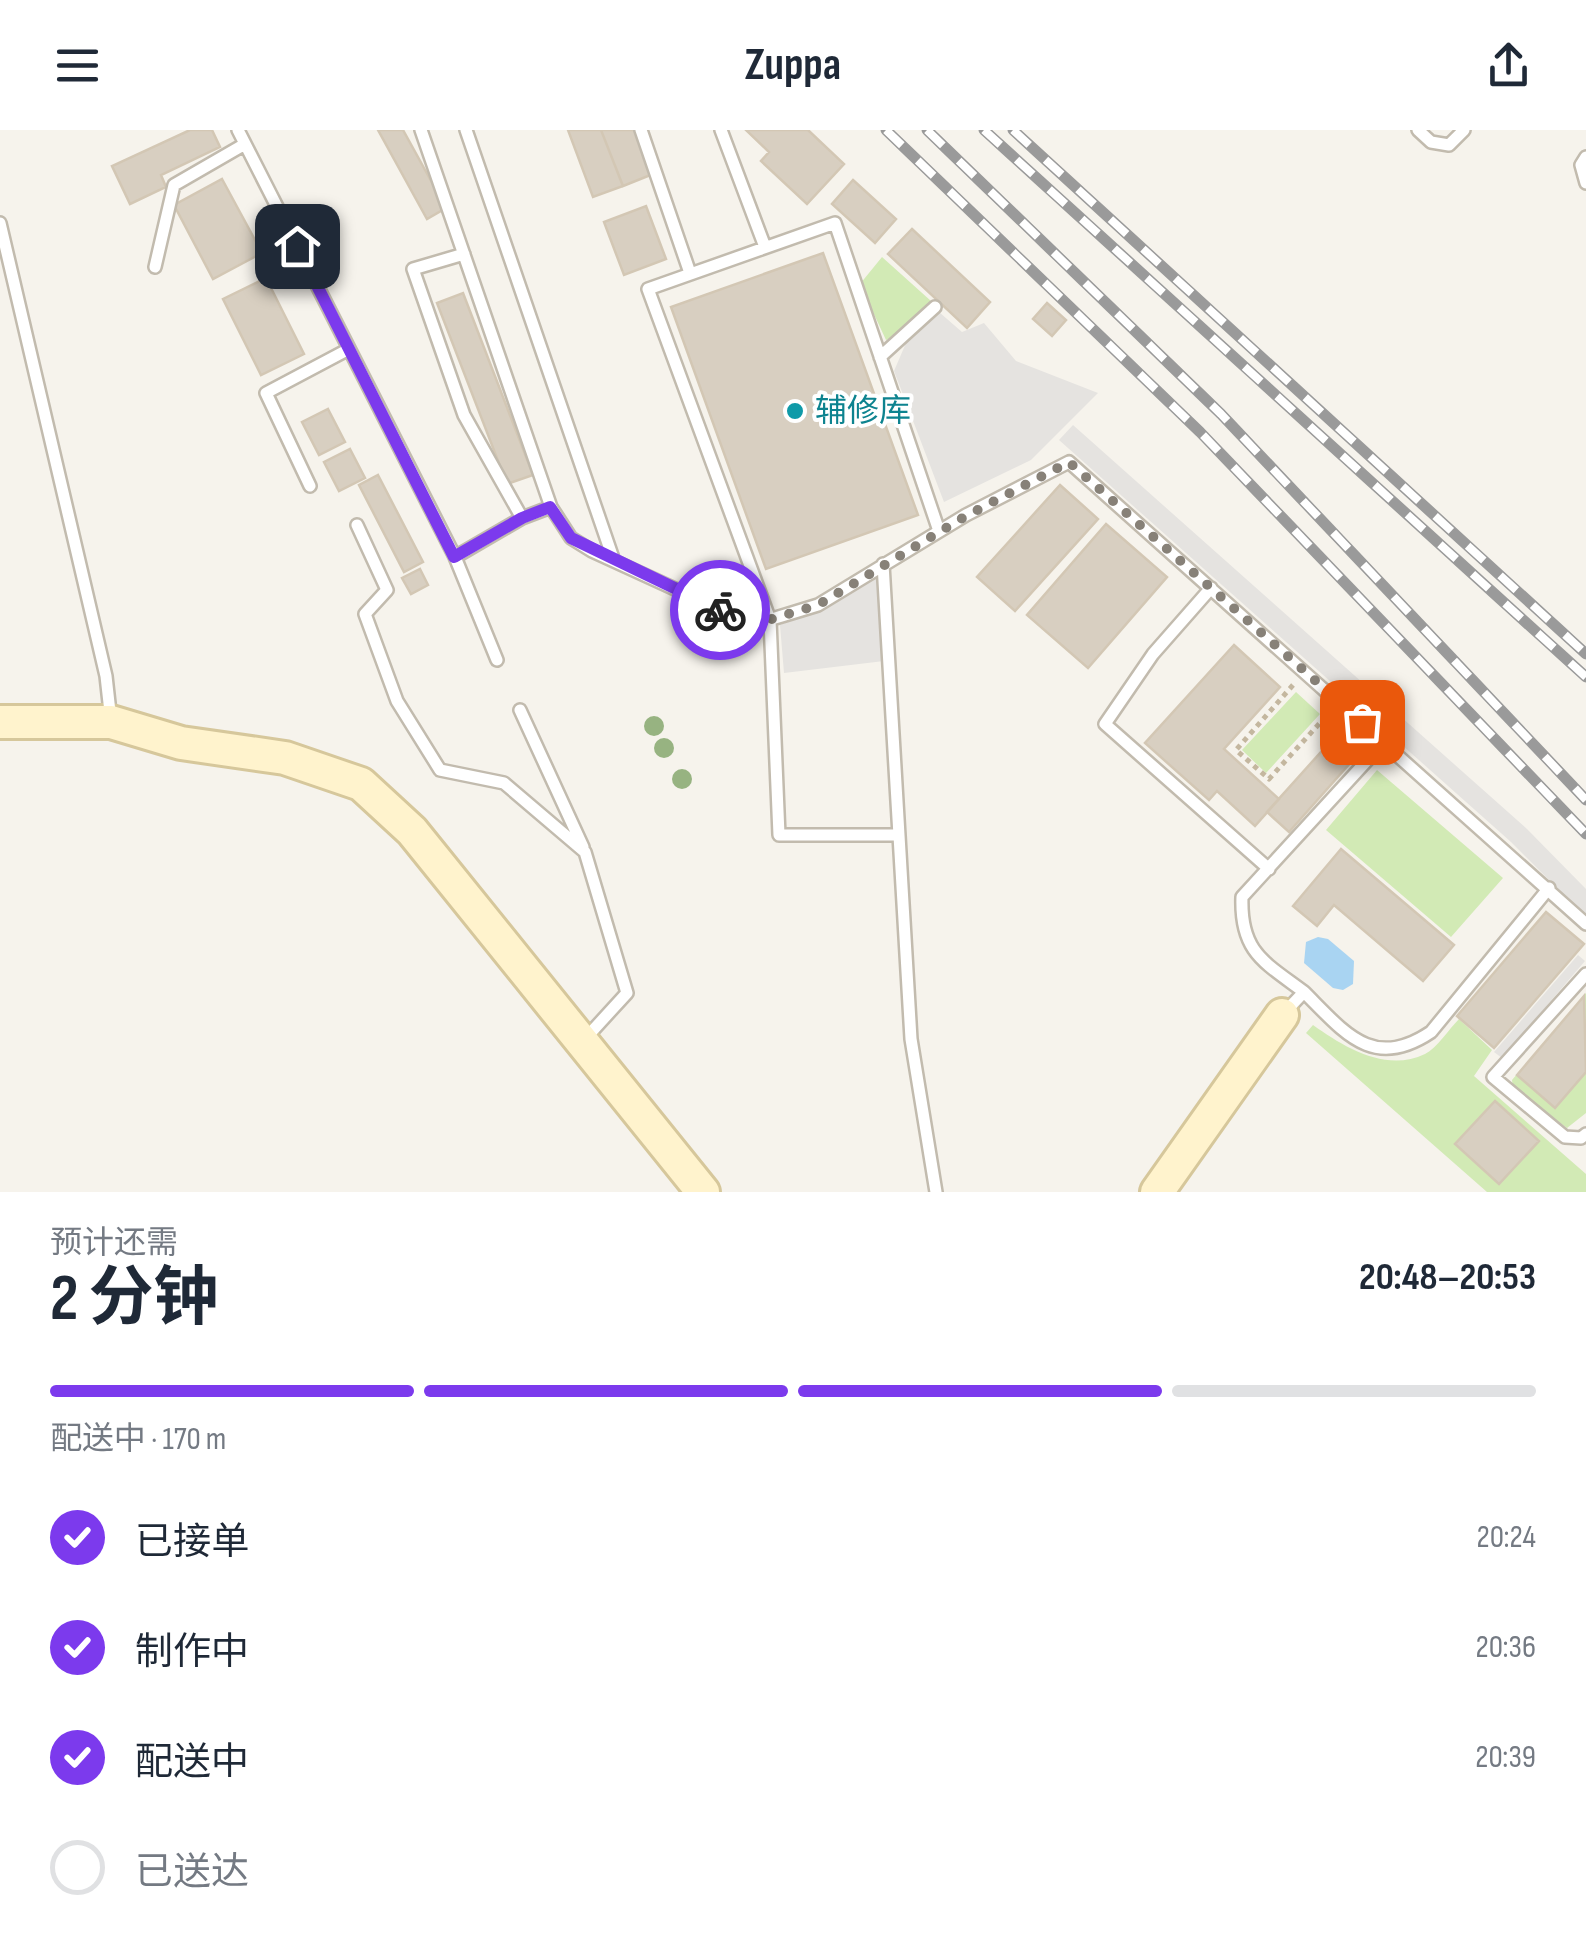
<!DOCTYPE html>
<html lang="zh">
<meta charset="utf-8">
<style>
body{margin:0;font-family:"Sofia Sans Condensed","Noto Sans SC",sans-serif;background:#f2f2f3;color:#1f2937;height:100vh;display:flex;flex-direction:column;font-size:38px;white-space:nowrap}
*{box-sizing:border-box;margin:0}
p{font-size:32px;color:#747a83}
.icon{flex:none;width:55px;height:55px;fill:none;stroke:currentColor;stroke-width:2;stroke-linecap:round;stroke-linejoin:round}
.map{position:relative;height:1062px;overflow:hidden}
.side{display:flex;flex-direction:column;background:#fff;flex:1}
.side>*{flex:none}
.pin{position:absolute;display:grid;place-items:center;width:85px;height:85px;color:#fff;margin:-42px;border-radius:20px;box-shadow:0 5px 15px #0006}
.courier{position:absolute;display:grid;place-items:center;width:100px;height:100px;margin:-50px;border:8px solid #7c3aed;border-radius:50%;background:#fff;color:#222;box-shadow:0 2px 12px #0007}
.summary em{font-style:normal;font-weight:700}
.summary div{display:flex;flex-direction:column-reverse}
.summary{display:flex;align-items:center;justify-content:space-between;height:170px;padding:0 50px}
h1{font-size:65px;font-weight:700;line-height:75px}
.bar{display:grid;grid-template-columns:repeat(4,1fr);gap:15px 10px;align-content:center;height:120px;padding:0 50px}
.bar i{height:12px;border-radius:8px;background:#e0e1e3}
.bar .on{background:#7c3aed}
.bar p{grid-column:span 4}
ol{padding:0 50px;list-style:none}
li{display:flex;align-items:center;gap:30px;height:110px}
li p{margin-inline-start:auto}
li .icon{padding:10px;border-radius:50%;background:#7c3aed;color:#fff;stroke-width:4}
li:last-child{color:#747a83}
li i{width:55px;height:55px;border:5px solid #e0e1e3;border-radius:50%}
header{display:flex;justify-content:space-between;align-items:center;height:130px;padding:0 50px;background:#fff;font-size:45px;font-weight:700}
.map>svg:first-child{display:block}
.green{fill:#d2eab5}
.parking{fill:#e5e3e0}
.water{fill:#a9d4f2}
.building{fill:#d8cfc1;stroke:#d3c7b4;stroke-width:2.5}
.lines{fill:none;stroke-linecap:round;stroke-linejoin:round}
.lane-casing{stroke:#c2bbae;stroke-width:16}
.secondary-casing{stroke:#d6c79b;stroke-width:38}
.path{stroke:#c4b79f;stroke-width:5;stroke-dasharray:5 5;stroke-linecap:butt}
.lane{stroke:#fff;stroke-width:11}
.secondary{stroke:#fff3cd;stroke-width:32}
.rail-casing{stroke:#9a9a9a;stroke-width:11}
.rail{stroke:#fff;stroke-width:8;stroke-dasharray:22;stroke-linecap:butt}
.tree{fill:#97b381}
.done{stroke:#878178;stroke-width:10;stroke-dasharray:0 18}
.route{stroke:#7c3aed;stroke-width:12}
.culture-dot{fill:#0f9aa8;stroke:#fff;stroke-width:4}
.labels{text-anchor:middle;dominant-baseline:central;stroke-width:8;stroke-linejoin:round;paint-order:stroke}
.culture-label{font-size:32px;fill:#0d838f;stroke:#fff;text-anchor:start}
</style>
<header><svg class="icon" aria-label="menu" viewBox="0 0 24 24"><path d="M4 6h16M4 12h16M4 18h16"/></svg>Zuppa<svg class="icon" aria-label="share" viewBox="0 0 24 24"><path d="M12 15V3M7 8l5-5 5 5M5 13v7h14v-7"/></svg></header>
<div class="map">
<svg width="1586" height="1062" viewBox="0 0 1586 1062">
<rect width="100%" height="100%" fill="#f6f3ec"/>
<path class="green" d="M 882,127 L 931,171 L 902,204 L 886,210 L 860,154 Z
M 1296,562 L 1320,584 L 1266,643 L 1242,620 Z
M 1377,640 L 1503,748 L 1451,807 L 1326,700 Z
M 1586,863 L 1586,983 L 1567,998 L 1513,958 L 1512,950 Z
M 1459,889 L 1492,920 L 1474,946 L 1586,1044 L 1586,1062 L 1487,1062 L 1306,903 L 1313,895 C 1344,917 1386,943 1425,924 C 1437,918 1449,899 1459,889 Z"/>
<path class="parking" d="M 939,182 L 962,202 L 984,193 L 1016,231 L 1098,263 L 1031,330 L 944,372 L 894,241 L 906,213 Z
M 1073,295 L 1527,699 L 1586,759 L 1586,787 L 1511,712 L 1059,310 Z
M 879,441 L 884,531 L 784,543 L 780,495 L 817,481 Z
M 1578,825 L 1585,831 L 1502,928 L 1494,922 Z"/>
<path class="water" d="M 1318,807 L 1328,809 L 1354,831 L 1353,854 L 1343,860 L 1333,858 L 1304,833 L 1306,812 Z"/>
<path class="building" d="M 190,0 L 212,0 L 220,17 L 161,45 L 166,57 L 130,74 L 112,36 Z
M 378,0 L 403,0 L 446,78 L 427,89 Z
M 568,0 L 601,0 L 623,56 L 593,67 Z
M 601,0 L 636,0 L 653,44 L 623,56 Z
M 746,0 L 808,0 L 844,34 L 807,74 L 761,31 L 769,22 Z
M 222,49 L 262,123 L 213,149 L 174,75 Z
M 853,50 L 896,89 L 875,113 L 832,74 Z
M 646,76 L 666,129 L 624,145 L 604,92 Z
M 912,99 L 990,172 L 967,198 L 888,124 Z
M 823,123 L 918,385 L 766,439 L 671,177 Z
M 266,148 L 304,224 L 261,245 L 223,169 Z
M 463,163 L 533,345 L 507,354 L 437,173 Z
M 1047,173 L 1066,190 L 1052,206 L 1033,189 Z
M 328,279 L 345,312 L 319,325 L 302,292 Z
M 350,319 L 365,348 L 339,361 L 324,332 Z
M 378,345 L 423,432 L 404,442 L 359,355 Z
M 1060,355 L 1098,389 L 1015,481 L 977,447 Z
M 1106,394 L 1167,447 L 1088,538 L 1027,485 Z
M 420,439 L 428,455 L 411,464 L 402,448 Z
M 1234,515 L 1280,557 L 1224,619 L 1279,669 L 1255,696 L 1217,661 L 1209,670 L 1145,613 Z
M 1338,603 L 1360,622 L 1289,702 L 1267,682 Z
M 1341,719 L 1454,815 L 1423,851 L 1334,775 L 1317,796 L 1293,776 Z
M 1546,782 L 1584,814 L 1494,918 L 1457,886 Z
M 1584,866 L 1586,942 L 1555,978 L 1517,945 Z
M 1495,971 L 1539,1011 L 1499,1054 L 1455,1014 Z"/>
<g class="lines">
<g class="lane-casing">
<path id="lane" d="M 238,0 L 455,427 L 497,530
M 421,0 L 551,377
M 466,0 L 614,431
M 641,0 L 690,143
M 721,0 L 765,117
M 1418,0 L 1431,12 L 1449,15 L 1464,0
M 1586,27 L 1581,35 L 1586,53
M 0,93 L 106,546 L 111,591
M 464,124 L 413,139 L 464,285 L 522,388
M 155,137 L 174,55 L 245,14
M 880,227 L 935,177
M 310,356 L 266,263 L 349,219
M 357,395 L 387,460 L 365,484 L 397,571 L 440,640 L 504,653 L 585,722 L 627,863 L 584,910
M 455,427 L 522,388 L 551,377 L 571,408 L 592,421 L 736,487 L 762,492 L 818,475 L 966,385 L 1069,332 L 1586,794
M 883,434 L 911,909 L 936,1062
M 1211,458 L 1153,524 L 1105,594 L 1269,739
M 520,580 L 583,717
M 899,705 L 779,705 L 770,490 L 648,159 L 835,93 L 939,401
M 1586,844 L 1493,947 L 1565,1007 L 1581,1008 L 1586,1004
M 1304,862 C 1264,832 1240,822 1242,767 L 1384,612
M 1285,882 L 1304,862 C 1345,903 1373,941 1431,902 L 1549,758"/>
</g>
<g class="secondary-casing">
<path id="secondary" d="M 0,592 L 111,592 L 181,613 L 285,628 L 361,654 L 412,701 L 703,1062
M 1157,1062 L 1282,885"/>
</g>
<path class="path" d="M 1293,555 L 1236,620 L 1269,649 L 1329,583"/>
<use href="#lane" class="lane"/>
<use href="#secondary" class="secondary"/>
<g class="rail-casing">
<path id="rail" d="M 886,0 L 1200,302 L 1586,704
M 927,0 L 1221,284 L 1586,670
M 984,0 L 1586,547
M 1013,0 L 1586,524"/>
</g>
<use href="#rail" class="rail"/>
</g>
<g class="tree">
<circle cx="654" cy="596" r="10"/>
<circle cx="664" cy="618" r="10"/>
<circle cx="682" cy="649" r="10"/>
</g>
<g class="lines">
<path class="done" d="M 720,480 L 762,492 L 818,475 L 966,386 L 1069,332 L 1362,592"/>
<path class="route" d="M 297,116 L 454,427 L 522,388 L 550,377 L 571,408 L 720,480"/>
</g>
<circle class="culture-dot" cx="795" cy="281" r="10"/>
<g class="labels">
<g class="culture-label">
<text x="815" y="281">辅修库</text>
</g>
</g>
</svg>
<div class="pin" style="left:1362px;top:592px;background:#ea580c"><svg class="icon" aria-label="bag" viewBox="0 0 24 24"><path d="M5 8h14l-1 12H6zM9 8a3 3 0 0 1 6 0"/></svg></div>
<div class="pin" style="left:297px;top:116px;background:#1f2937"><svg class="icon" aria-label="home" viewBox="0 0 24 24"><path d="M3 11l9-7 9 7M6 9v11h12V9"/></svg></div>
<div class="courier" style="left:720px;top:480px"><svg class="icon" aria-label="bike" viewBox="0 0 24 24"><circle cx="6" cy="16" r="4"/><circle cx="18" cy="16" r="4"/><path d="M6 16l4-8h5l3 8M10 8l3 8H6M13 5h3"/></svg></div>
</div>
<section class="side">
<div class="summary"><div><h1>2 分钟</h1><p>预计还需</p></div><em>20:48–20:53</em></div>
<div class="bar"><i class="on"></i><i class="on"></i><i class="on"></i><i></i><p>配送中 · 170 m</p></div>
<ol>
<li><svg class="icon" aria-label="check" viewBox="0 0 24 24"><path d="M5 12l5 5 9-10"/></svg>已接单<p>20:24</p></li>
<li><svg class="icon" aria-label="check" viewBox="0 0 24 24"><path d="M5 12l5 5 9-10"/></svg>制作中<p>20:36</p></li>
<li><svg class="icon" aria-label="check" viewBox="0 0 24 24"><path d="M5 12l5 5 9-10"/></svg>配送中<p>20:39</p></li>
<li><i></i>已送达</li>
</ol>
</section>
